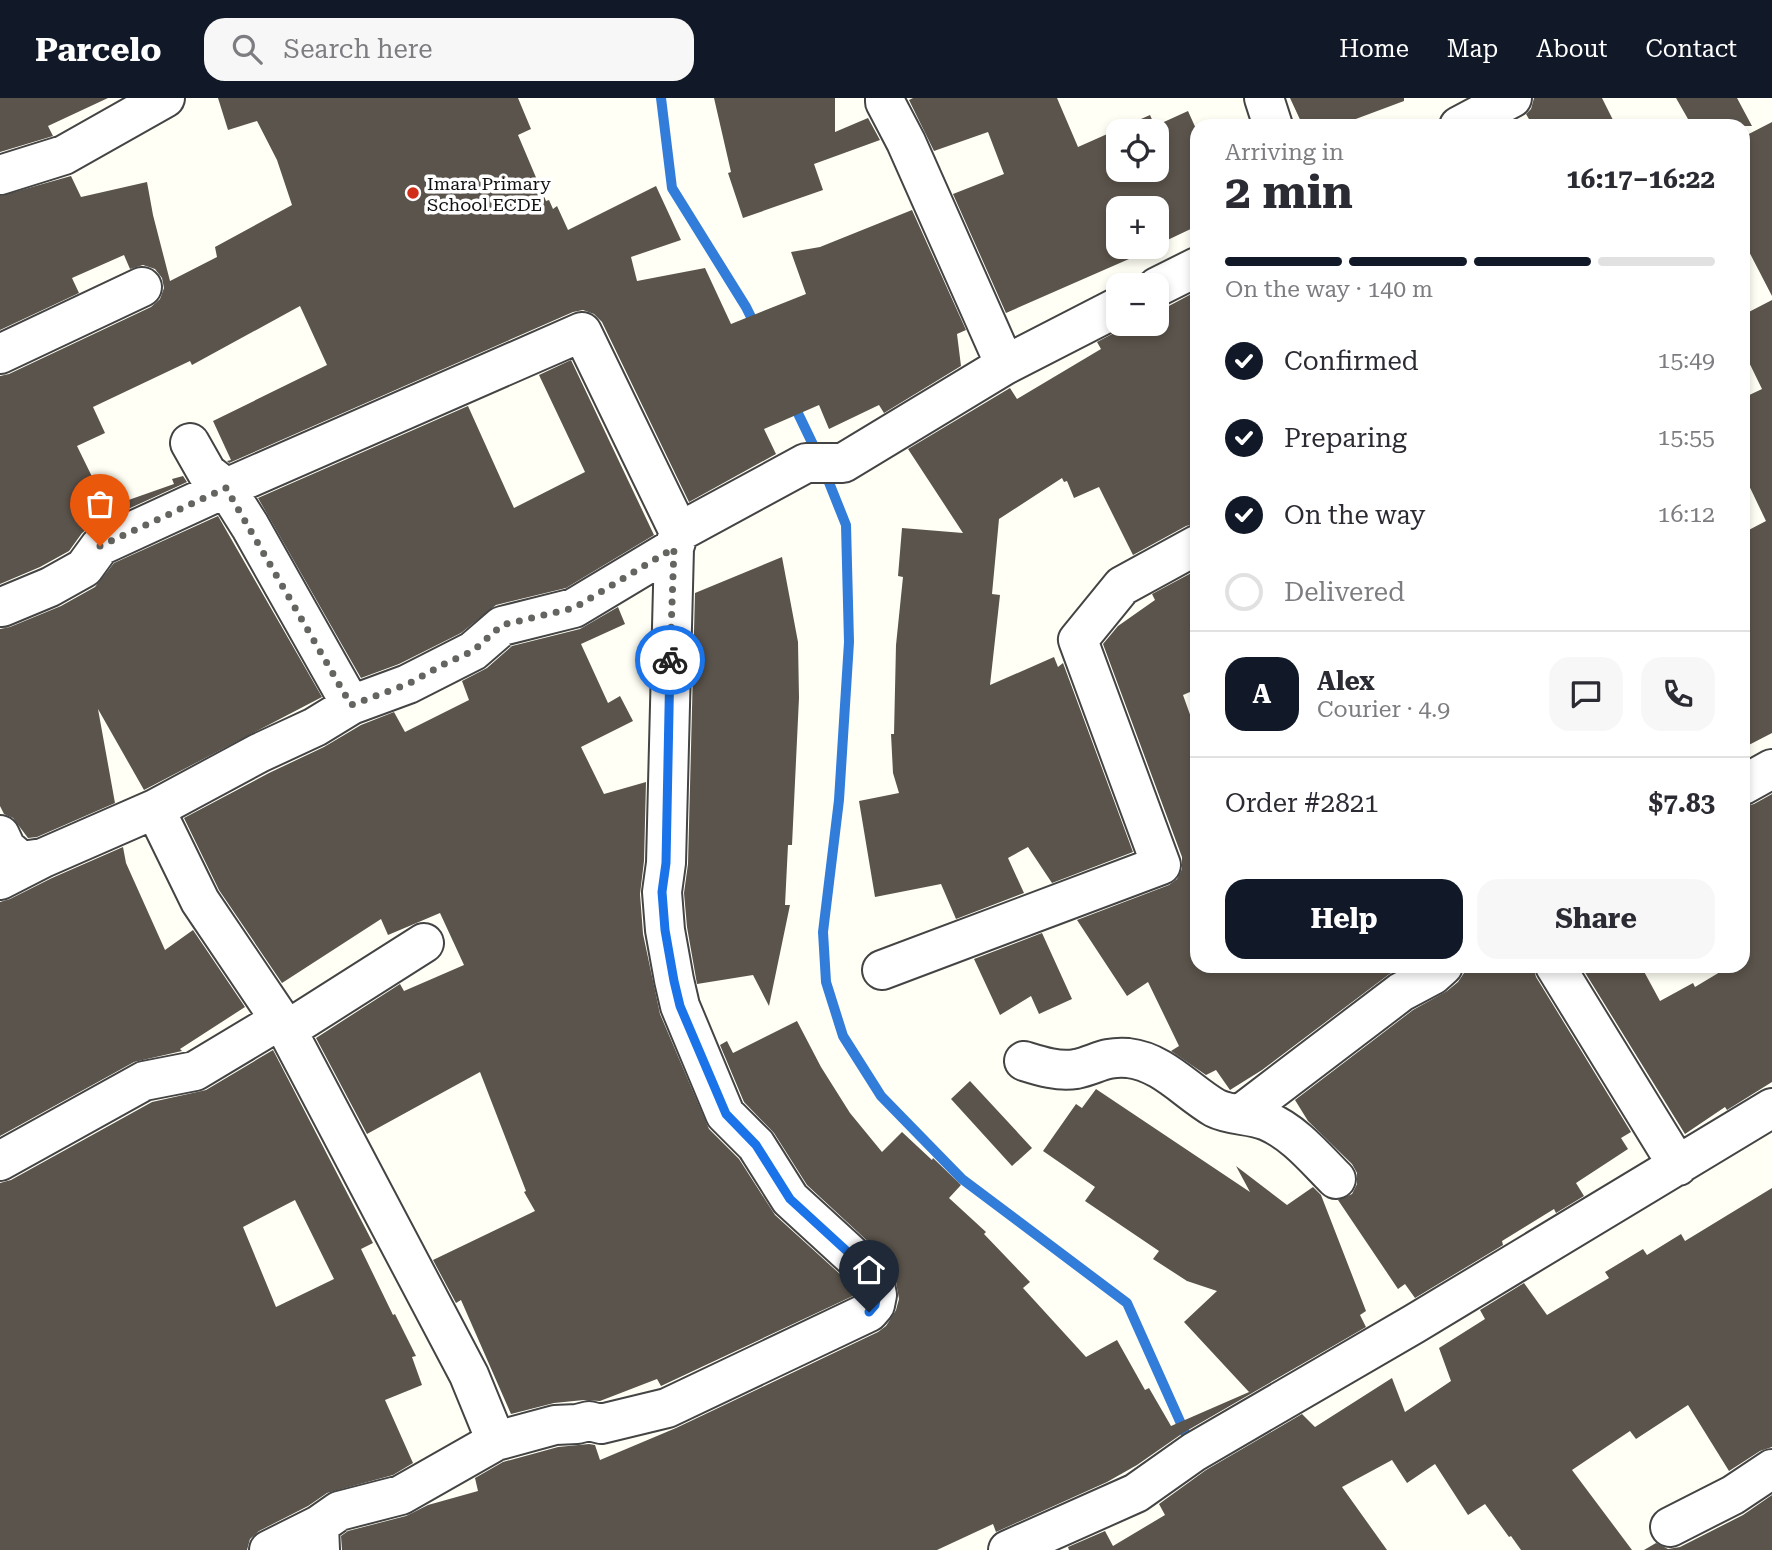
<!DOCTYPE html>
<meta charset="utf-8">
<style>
body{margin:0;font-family:"Roboto Serif",serif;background:#f7f7f7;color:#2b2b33;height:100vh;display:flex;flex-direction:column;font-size:26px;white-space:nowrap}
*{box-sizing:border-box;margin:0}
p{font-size:23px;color:#7c7c81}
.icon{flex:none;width:38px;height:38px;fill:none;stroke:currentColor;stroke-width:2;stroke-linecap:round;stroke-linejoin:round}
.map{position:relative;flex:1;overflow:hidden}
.sheet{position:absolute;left:1190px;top:21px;width:560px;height:854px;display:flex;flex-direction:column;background:#fff;border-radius:21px;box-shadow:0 4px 10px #0003}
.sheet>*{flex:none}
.controls{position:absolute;left:1106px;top:21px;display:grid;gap:14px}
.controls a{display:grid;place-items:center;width:63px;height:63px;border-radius:14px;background:#fff;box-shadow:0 4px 10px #0003;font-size:35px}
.pin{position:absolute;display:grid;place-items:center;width:60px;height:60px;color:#fff;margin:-72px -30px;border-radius:50% 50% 50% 0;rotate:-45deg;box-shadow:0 0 7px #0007}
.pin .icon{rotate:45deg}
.courier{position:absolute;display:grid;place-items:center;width:70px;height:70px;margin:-35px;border:5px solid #1a73e8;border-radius:50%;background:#fff;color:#222;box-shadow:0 2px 9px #0007}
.summary em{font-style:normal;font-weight:700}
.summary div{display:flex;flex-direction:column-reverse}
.summary{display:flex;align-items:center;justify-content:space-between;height:119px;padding:0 35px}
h1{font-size:46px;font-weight:700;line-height:52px}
.bar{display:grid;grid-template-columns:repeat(4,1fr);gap:10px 7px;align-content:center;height:84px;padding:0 35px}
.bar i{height:9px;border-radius:5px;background:#e1e1e2}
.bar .active{background:#111827}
.bar p{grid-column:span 4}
.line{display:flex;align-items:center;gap:18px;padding:0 35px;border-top:2px solid #e1e1e2}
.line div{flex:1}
.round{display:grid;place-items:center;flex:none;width:74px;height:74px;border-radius:21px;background:#f7f7f7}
ol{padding:0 35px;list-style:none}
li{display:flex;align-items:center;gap:21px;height:77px}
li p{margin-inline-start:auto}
li .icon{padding:7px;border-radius:50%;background:#111827;color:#fff;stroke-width:4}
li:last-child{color:#7c7c81}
li i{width:38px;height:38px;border:4px solid #e1e1e2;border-radius:50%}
.button{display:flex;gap:14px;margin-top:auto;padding:14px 35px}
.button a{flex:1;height:80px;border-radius:21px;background:#111827;color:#fff;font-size:28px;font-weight:700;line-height:80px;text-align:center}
.button a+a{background:#f7f7f7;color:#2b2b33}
header{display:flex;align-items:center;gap:42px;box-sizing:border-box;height:98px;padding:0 35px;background:#111827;color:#fff}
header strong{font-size:33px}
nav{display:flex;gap:38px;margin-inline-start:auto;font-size:24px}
.search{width:490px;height:63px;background:#f7f7f7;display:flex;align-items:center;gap:18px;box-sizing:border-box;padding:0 24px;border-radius:21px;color:#7c7c81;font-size:26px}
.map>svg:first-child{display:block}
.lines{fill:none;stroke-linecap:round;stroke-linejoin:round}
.stream{stroke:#337dda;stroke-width:10}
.building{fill:#5b544c;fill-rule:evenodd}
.minor-casing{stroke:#444;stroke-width:42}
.minor{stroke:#fff;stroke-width:38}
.done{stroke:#646461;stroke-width:7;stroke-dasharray:0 12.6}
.route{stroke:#1a73e8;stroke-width:9}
.poi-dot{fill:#d02e19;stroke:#fff;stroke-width:2.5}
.labels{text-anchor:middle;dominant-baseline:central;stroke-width:7;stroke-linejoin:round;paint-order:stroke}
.poi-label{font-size:18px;fill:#111;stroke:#fff;text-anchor:start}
</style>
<header>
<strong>Parcelo</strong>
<div class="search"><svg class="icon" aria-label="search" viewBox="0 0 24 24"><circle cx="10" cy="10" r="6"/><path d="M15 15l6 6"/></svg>Search here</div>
<nav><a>Home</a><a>Map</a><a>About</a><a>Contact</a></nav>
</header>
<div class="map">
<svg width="1772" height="1452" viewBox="0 0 1772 1452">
<rect width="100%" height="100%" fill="#fffff5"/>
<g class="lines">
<path class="stream" d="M 661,0 L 672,90 L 746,209 L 757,231
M 793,305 L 818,357
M 824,372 L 846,427 L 849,544 L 839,702 L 823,834 L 826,884 L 843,938 L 881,998 L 962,1081 L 1127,1205 L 1191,1348"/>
</g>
<path class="building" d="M 0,0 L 108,0 L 48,28 L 53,38 L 0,54 Z
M 218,0 L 518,0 L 531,31 L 518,37 L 546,103 L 549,102 L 553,111 L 557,108 L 568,132 L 656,88 L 681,142 L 631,159 L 637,183 L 705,170 L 731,226 L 806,196 L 791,154 L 820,149 L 912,112 L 966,232 L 957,236 L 961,268 L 884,315 L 879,307 L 829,331 L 819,307 L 764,331 L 776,356 L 689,404 L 602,224 L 594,216 L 583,212 L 573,214 L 229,365 L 227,363 L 231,362 L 213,323 L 327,267 L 300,208 L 192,267 L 190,263 L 93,309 L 105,335 L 77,348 L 103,401 L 115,395 L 120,405 L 174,386 L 172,381 L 183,378 L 187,384 L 91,428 L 82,435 L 69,453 L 40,469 L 0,486 L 0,278 L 9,276 L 151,209 L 160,201 L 164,190 L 162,180 L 155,171 L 143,167 L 130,171 L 124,157 L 72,180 L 79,195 L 0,232 L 0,98 L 71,78 L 81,99 L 147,84 L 153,117 L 170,183 L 217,159 L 215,149 L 292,107 L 277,62 L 257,23 L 228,32 Z
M 714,0 L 835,0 L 835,34 L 868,20 L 880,42 L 814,66 L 823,92 L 743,120 L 728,75 L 731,74 Z
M 913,0 L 1057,0 L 1078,49 L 1150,17 L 1155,28 L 1188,13 L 1197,33 L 1197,128 L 1157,147 L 1157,110 L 1118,110 L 1118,149 L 1152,149 L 1129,159 L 1129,161 L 1006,215 L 953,96 L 1004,76 L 988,34 L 934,53 L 909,2 ZM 1118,33 L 1157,33 L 1157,72 L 1118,72 Z
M 1290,0 L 1404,0 L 1404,3 L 1337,28 L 1303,28 Z
M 1534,0 L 1602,0 L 1616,28 L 1533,28 L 1526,16 L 1531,11 Z
M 1676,0 L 1737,0 L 1752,28 L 1692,28 Z
M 1772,24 L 1772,198 L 1743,142 L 1743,39 Z
M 1197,193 L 1197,425 L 1186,428 L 1133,457 L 1099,389 L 1074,400 L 1067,383 L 1064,384 L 1062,380 L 999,421 L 992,496 L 1000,497 L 990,587 L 1054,559 L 1058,569 L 1063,565 L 1133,754 L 1052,785 L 1028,749 L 1008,760 L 1024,795 L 956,821 L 941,786 L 875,799 L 859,703 L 899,695 L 893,675 L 891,636 L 894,636 L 896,547 L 903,479 L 898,478 L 902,430 L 963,435 L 908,351 L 1010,290 L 1017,301 L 1101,251 L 1097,244 L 1131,226 L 1157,226 L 1157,211 L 1167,209 Z
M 1772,202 L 1772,635 L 1743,650 L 1743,435 L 1766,423 L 1743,375 L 1743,300 L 1762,291 L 1743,252 L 1743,217 Z
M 571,262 L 654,437 L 566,490 L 496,507 L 461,535 L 399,566 L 361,580 L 258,400 L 468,308 L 514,410 L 585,374 L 539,277 Z
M 218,418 L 322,599 L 144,692 L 98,611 L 115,705 L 37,739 L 28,740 L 13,720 L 4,716 L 0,708 L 0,531 L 10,529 L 61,508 L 95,489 L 114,465 Z
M 782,459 L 798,544 L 799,600 L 792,747 L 788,747 L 785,807 L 790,807 L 769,908 L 753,877 L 697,886 L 687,829 L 684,795 L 688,766 L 695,495 Z
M 1197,472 L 1197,591 L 1183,597 L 1197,636 L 1197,868 L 1403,868 L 1388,877 L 1262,972 L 1230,992 L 1216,972 L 1206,977 L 1171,953 L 1179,948 L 1148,884 L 1127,898 L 1077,822 L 1169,787 L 1177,781 L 1182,771 L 1182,759 L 1103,546 L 1118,528 L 1155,502 L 1152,496 Z
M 618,509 L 625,526 L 581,546 L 608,605 L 620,598 L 633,623 L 581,649 L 604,696 L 646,684 L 644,763 L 640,796 L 643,836 L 660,916 L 709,1031 L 739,1061 L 775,1117 L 853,1188 L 855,1197 L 661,1288 L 657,1281 L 600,1303 L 584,1302 L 554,1305 L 511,1316 L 461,1202 L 456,1205 L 433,1162 L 535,1113 L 524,1094 L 526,1093 L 480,974 L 367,1036 L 316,940 L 400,886 L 404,893 L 464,867 L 440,815 L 388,837 L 381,821 L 282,885 L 219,792 L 184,720 L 269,675 L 324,649 L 361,627 L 394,614 L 405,634 L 469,602 L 462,583 L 487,570 L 512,548 L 580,531 Z
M 1772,696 L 1772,984 L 1727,1012 L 1725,1009 L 1685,1036 L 1581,868 L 1641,868 L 1660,903 L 1693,885 L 1695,889 L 1730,868 L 1743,868 L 1743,709 L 1754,706 Z
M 123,749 L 126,765 L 165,852 L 193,832 L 245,909 L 180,951 L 182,953 L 134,964 L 0,1038 L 0,804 L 10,801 L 52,780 Z
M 1042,835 L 1072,901 L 1039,916 L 1031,898 L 1000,917 L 974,861 Z
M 1464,868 L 1533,868 L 1536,879 L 1631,1034 L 1621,1040 L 1628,1051 L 1576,1085 L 1584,1098 L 1556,1115 L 1554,1111 L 1502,1143 L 1503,1147 L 1415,1200 L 1405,1186 L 1398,1191 L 1338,1102 L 1352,1096 L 1357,1086 L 1357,1075 L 1352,1066 L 1308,1023 L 1295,1002 L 1413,912 L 1447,893 L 1458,884 L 1464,875 Z
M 797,923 L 821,969 L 850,1015 L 882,1054 L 902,1034 L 932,1062 L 933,1060 L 961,1087 L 949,1100 L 986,1134 L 984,1136 L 1030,1184 L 1023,1190 L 1086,1259 L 1117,1242 L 1145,1292 L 1149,1290 L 1171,1328 L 1256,1291 L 1249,1294 L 1184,1224 L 1217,1193 L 1187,1183 L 1153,1161 L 1159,1153 L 1085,1103 L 1095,1089 L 1043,1053 L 1076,1006 L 1082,1010 L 1096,991 L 1250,1094 L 1236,1068 L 1287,1107 L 1313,1089 L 1321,1097 L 1366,1213 L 1360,1217 L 1366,1229 L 1183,1335 L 1137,1367 L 1107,1384 L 996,1434 L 993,1426 L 937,1452 L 342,1452 L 341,1438 L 348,1433 L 406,1418 L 428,1407 L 478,1393 L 475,1380 L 503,1364 L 558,1349 L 589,1346 L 595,1347 L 600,1362 L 676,1330 L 878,1234 L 886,1228 L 896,1212 L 899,1201 L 894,1173 L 888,1162 L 807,1087 L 774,1035 L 744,1004 L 720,947 L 727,943 L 733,955 Z
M 273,952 L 373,1145 L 361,1151 L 393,1217 L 395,1216 L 416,1258 L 412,1259 L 422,1287 L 385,1302 L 413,1365 L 393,1377 L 327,1395 L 308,1408 L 259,1433 L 250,1441 L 247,1452 L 0,1452 L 0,1085 L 11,1082 L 152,1004 L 206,992 ZM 295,1102 L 334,1181 L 276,1209 L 243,1129 Z
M 970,983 L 1032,1050 L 1012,1068 L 951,1001 Z
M 1772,1090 L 1772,1349 L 1760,1353 L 1729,1373 L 1688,1307 L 1636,1341 L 1630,1333 L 1572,1372 L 1632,1452 L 1521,1452 L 1511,1438 L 1509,1439 L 1485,1406 L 1468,1417 L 1435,1366 L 1407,1385 L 1392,1362 L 1342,1389 L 1387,1452 L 1069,1452 L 1068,1449 L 1105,1433 L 1113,1448 L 1165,1417 L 1159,1406 L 1206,1372 L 1302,1316 L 1315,1329 L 1392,1280 L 1405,1314 L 1451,1283 L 1439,1250 L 1485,1221 L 1480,1212 L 1524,1185 L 1547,1217 L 1609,1180 L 1605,1174 L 1643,1151 L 1647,1157 L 1681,1136 L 1685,1143 Z
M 1772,1397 L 1772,1452 L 1644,1452 L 1656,1445 L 1668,1451 L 1680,1449 L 1743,1417 Z"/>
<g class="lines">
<g class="minor-casing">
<path id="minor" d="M 885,0 L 885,4 L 906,44 L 1005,267
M 1264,0 L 1273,28
M 1459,28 L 1512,0
M 0,77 L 64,57 L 165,0
M 1157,189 L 1197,169
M 0,256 L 142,189
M 190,345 L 207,375 L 226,390 L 250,428 L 351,607
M 2,509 L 50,489 L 84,470 L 100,448 L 226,390 L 582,234 L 679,434
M 1743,687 L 1772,671
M 155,711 L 200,803 L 287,932 L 469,1277 L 496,1343 L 401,1397 L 339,1413 L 319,1427 L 320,1452
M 0,737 L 6,750 L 21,763 L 43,760
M 0,782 L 43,760 L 155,711 L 259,655 L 315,629 L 351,607 L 408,586 L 473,553 L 502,528 L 574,510 L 674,450 L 679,434 L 806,365 L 843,365 L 1005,267 L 1118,209
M 1555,868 L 1678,1068
M 882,872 L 1161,767 L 1078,542 L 1122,488 L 1197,447
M 287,932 L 424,845
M 1024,963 C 1040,968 1058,974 1076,971 C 1096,967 1104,958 1128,960 C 1163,964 1186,993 1215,1010 C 1231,1018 1250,1016 1267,1023 C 1295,1035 1315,1060 1336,1081
M 1242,1015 L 1401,894 L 1433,877 L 1443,868
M 0,1063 L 144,983 L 195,973 L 280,922
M 496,1343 L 555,1327 L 577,1326 L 589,1323 L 601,1326 L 667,1310 L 869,1214 L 875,1207 L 877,1197 L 873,1177 L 790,1101 L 756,1047 L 725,1016 L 680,908 L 674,882 L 665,832 L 662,794 L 666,765 L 674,450
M 1670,1429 L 1733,1397 L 1772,1371
M 269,1452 L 319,1427
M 1008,1452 L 1136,1395 L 1194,1354 L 1414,1226 L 1772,1010"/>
</g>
<use href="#minor" class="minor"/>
</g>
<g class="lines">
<path class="done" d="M 100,448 L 226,390 L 351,607 L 408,586 L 446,565 L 473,553 L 502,527 L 574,510 L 674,450 L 670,562"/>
<path class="route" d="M 670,562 L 666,765 L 662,794 L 665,832 L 674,883 L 680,908 L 726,1016 L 756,1047 L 790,1101 L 873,1177 L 877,1196 L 875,1207 L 869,1214"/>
</g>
<circle class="poi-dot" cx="413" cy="95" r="7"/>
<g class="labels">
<g class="poi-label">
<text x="427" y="85">Imara Primary<tspan x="427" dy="21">School ECDE</tspan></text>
</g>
</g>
</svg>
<div class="controls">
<a><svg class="icon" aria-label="locate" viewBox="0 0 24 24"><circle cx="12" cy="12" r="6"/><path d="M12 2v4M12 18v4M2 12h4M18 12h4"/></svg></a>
<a>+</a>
<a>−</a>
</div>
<div class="pin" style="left:100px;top:448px;background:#ea580c"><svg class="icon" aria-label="bag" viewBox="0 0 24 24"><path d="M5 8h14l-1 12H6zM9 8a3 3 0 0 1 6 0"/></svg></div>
<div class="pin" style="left:869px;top:1214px;background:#1f2937"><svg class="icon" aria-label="home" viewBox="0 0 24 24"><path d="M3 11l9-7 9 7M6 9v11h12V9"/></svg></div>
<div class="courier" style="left:670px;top:562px"><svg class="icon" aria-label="bike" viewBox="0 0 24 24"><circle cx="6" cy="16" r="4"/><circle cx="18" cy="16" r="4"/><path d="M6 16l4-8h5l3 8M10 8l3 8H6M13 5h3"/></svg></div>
<section class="sheet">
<div class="summary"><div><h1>2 min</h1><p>Arriving in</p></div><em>16:17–16:22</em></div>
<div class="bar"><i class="active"></i><i class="active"></i><i class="active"></i><i></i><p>On the way · 140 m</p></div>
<ol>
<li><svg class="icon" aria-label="check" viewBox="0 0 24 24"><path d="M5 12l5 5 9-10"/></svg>Confirmed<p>15:49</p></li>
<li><svg class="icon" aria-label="check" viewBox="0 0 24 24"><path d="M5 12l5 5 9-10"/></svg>Preparing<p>15:55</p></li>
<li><svg class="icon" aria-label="check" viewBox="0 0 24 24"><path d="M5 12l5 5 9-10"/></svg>On the way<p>16:12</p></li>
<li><i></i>Delivered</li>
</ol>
<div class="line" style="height:126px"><b class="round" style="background:#111827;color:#fff">A</b><div><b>Alex</b><p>Courier · 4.9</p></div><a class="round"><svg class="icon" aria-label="chat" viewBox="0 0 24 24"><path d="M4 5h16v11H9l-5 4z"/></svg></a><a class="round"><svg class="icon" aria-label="phone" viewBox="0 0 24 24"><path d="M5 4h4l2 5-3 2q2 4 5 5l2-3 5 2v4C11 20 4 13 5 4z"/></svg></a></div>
<div class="line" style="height:91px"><div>Order #2821</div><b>$7.83</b></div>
<div class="button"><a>Help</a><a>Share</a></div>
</section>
</div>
